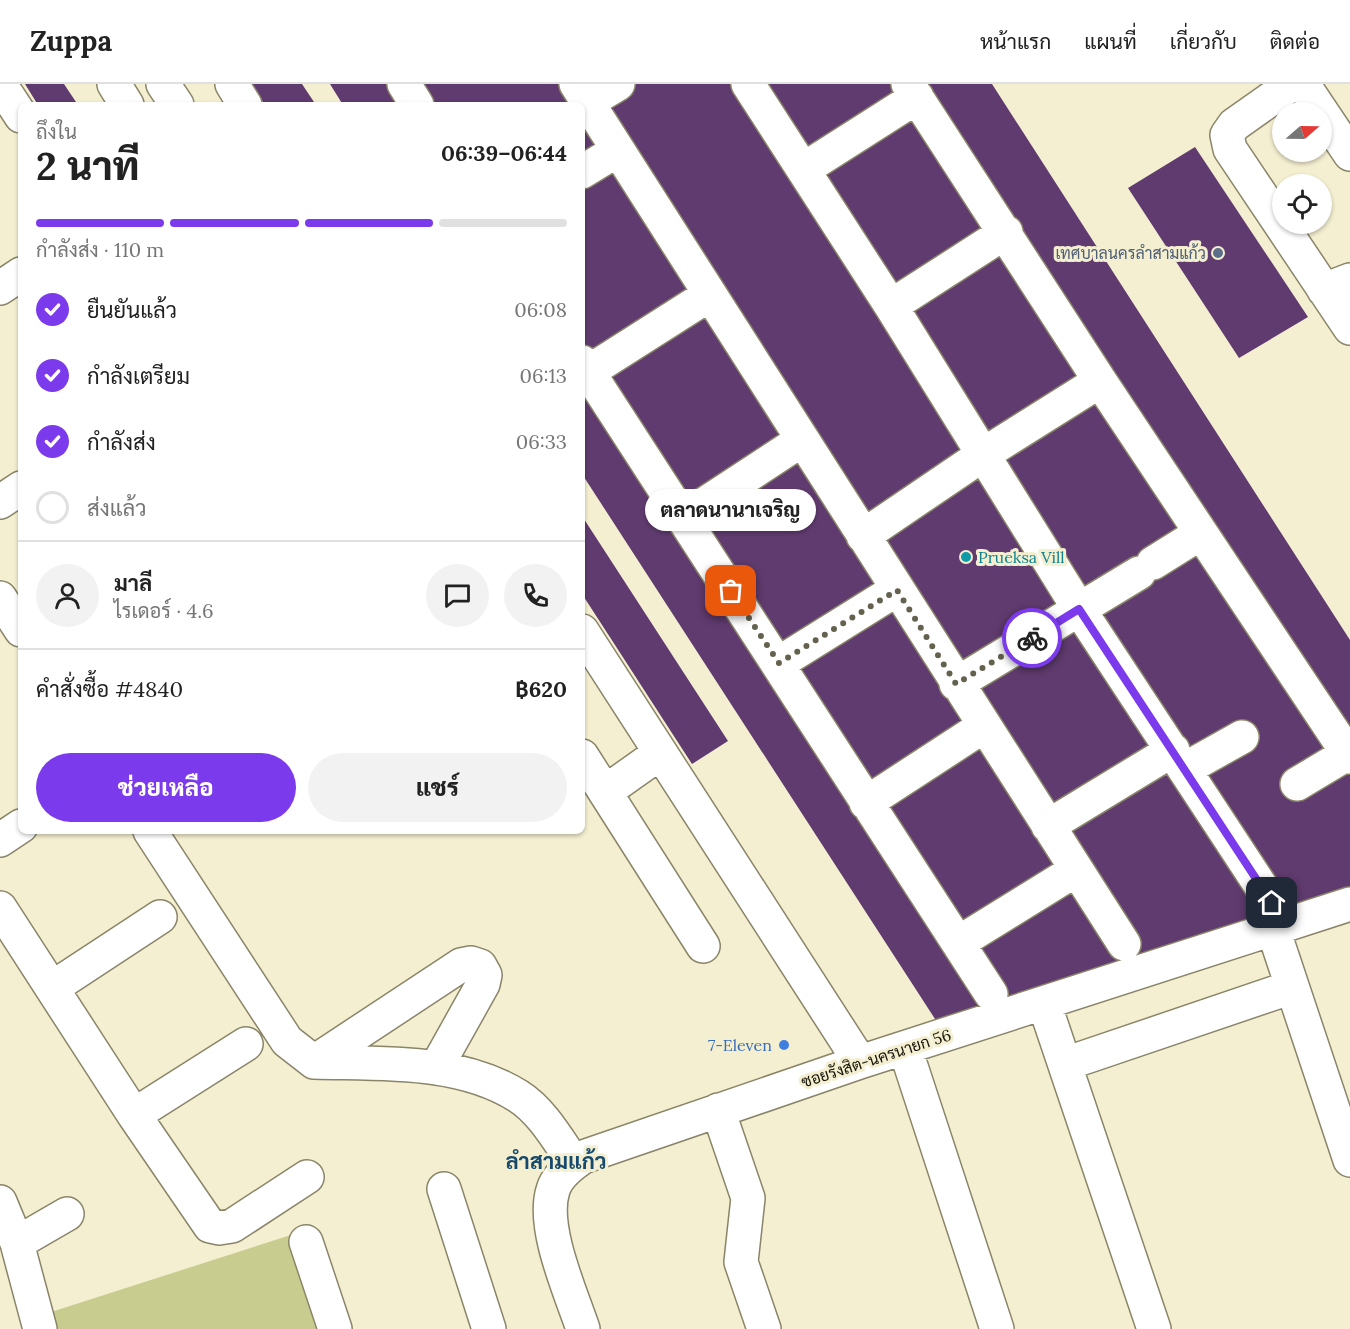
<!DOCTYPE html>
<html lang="th">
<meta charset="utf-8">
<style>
body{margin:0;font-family:Lora,Sarabun,serif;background:#f2f2f2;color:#222;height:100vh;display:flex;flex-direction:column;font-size:22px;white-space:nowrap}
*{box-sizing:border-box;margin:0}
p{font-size:20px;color:#767676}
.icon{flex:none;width:33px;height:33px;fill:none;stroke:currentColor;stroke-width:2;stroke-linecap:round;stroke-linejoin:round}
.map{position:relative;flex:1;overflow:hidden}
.drawer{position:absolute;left:18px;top:18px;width:567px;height:732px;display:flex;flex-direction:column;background:#fff;border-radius:9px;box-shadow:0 2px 4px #0004}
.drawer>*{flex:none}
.needle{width:39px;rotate:70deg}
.tools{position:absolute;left:1272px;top:18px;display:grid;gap:12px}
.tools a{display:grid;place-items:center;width:60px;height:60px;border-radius:50%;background:#fff;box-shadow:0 2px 4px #0004;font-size:30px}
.pin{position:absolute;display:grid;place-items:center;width:51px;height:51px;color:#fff;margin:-26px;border-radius:12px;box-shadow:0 3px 9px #0006}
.courier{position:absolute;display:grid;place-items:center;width:60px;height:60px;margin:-30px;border:4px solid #7c3aed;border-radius:50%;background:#fff;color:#222;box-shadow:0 2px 8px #0007}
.bubble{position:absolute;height:42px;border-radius:21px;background:#fff;box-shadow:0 2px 4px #0004;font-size:20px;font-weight:800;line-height:42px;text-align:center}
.headline em{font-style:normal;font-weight:800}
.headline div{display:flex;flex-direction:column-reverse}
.headline{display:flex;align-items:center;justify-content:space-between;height:102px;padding:0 18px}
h1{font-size:39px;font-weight:800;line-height:45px}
.bar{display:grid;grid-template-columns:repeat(4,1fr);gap:9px 6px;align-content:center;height:72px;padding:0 18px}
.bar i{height:8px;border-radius:4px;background:#e0e0e0}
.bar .active{background:#7c3aed}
.bar p{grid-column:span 4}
.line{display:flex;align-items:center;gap:15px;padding:0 18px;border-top:2px solid #e0e0e0}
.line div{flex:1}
.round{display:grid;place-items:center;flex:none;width:63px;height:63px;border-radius:32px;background:#f2f2f2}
ol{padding:0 18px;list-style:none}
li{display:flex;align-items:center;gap:18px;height:66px}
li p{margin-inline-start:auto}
li .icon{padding:6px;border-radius:50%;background:#7c3aed;color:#fff;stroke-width:4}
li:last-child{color:#767676}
li i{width:33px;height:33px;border:3px solid #e0e0e0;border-radius:50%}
.cta{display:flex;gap:12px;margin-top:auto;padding:12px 18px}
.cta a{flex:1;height:69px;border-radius:36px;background:#7c3aed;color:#fff;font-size:24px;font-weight:800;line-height:69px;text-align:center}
.cta a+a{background:#f2f2f2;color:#222}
header{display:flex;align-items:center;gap:36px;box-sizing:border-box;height:84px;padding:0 30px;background:#fff;border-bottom:2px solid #e0e0e0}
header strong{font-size:28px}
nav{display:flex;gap:33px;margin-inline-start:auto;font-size:21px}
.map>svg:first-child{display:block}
.green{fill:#c8cd8f}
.building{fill:#603b6f}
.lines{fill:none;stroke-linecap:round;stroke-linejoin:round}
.minor-casing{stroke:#8a8569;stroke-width:36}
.minor{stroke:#fff;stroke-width:33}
.done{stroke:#64614f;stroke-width:6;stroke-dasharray:0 10.8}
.route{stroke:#7c3aed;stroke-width:8}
.service-dot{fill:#5c6f8a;stroke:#f4efd0;stroke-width:2}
.culture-dot{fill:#0f9aa8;stroke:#f4efd0;stroke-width:2}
.shop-dot{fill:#3f7fe0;stroke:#f4efd0;stroke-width:2}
.labels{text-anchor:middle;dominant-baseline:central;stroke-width:6;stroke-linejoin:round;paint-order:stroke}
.service-label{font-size:16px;fill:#4e5e75;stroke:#f4efd0;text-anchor:end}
.culture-label{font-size:16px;fill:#0d838f;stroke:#f4efd0;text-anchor:start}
.shop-label{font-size:16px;fill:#366cbe;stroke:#f4efd0;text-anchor:end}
.street-label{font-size:16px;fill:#17150a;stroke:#f4efd0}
.district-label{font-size:22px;font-weight:bold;fill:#164a6d;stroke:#f4efd0}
</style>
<header>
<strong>Zuppa</strong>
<nav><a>หน้าแรก</a><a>แผนที่</a><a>เกี่ยวกับ</a><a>ติดต่อ</a></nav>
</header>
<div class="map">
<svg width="1350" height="1245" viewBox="0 0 1350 1245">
<rect width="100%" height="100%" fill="#f4efd0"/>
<path class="green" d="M 294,1150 L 325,1245 L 54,1245 L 48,1229 Z"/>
<path class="building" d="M 25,0 L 64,0 L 78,21 L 38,21 Z
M 251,0 L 302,0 L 316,21 L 265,21 Z
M 330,0 L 992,0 L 1350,556 L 1350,805 L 937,938 L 582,390 L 582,21 L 343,21 Z
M 1195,63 L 1308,233 L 1239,274 L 1128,104 Z
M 582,432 L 728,657 L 692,680 L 582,510 Z"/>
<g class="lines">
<g class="minor-casing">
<path id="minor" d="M 0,0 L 21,32
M 114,0 L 127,21
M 163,0 L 177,21
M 232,0 L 245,21
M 404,0 L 417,21
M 576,0 L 1124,860
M 748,0 L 891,222 L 1079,525 L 1272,819
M 908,0 L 1100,297 L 1350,673
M 1292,0 L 1234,41 L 1227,51 L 1230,65 L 1350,244
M 1303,0 L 1350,70
M 588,18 L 618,0
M 804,85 L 917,13
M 582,88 L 618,66
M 0,204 L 21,190
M 1324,206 L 1350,196
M 891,222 L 1006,148
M 582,278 L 991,910
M 588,288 L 709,211
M 0,418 L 21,404
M 683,434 L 802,356
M 863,452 L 984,370 L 1100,297
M 1153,479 L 1201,449
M 0,514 L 21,546
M 582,547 L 860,978
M 779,579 L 896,506
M 956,600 L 1139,489
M 582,672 L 703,862
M 1185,685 L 1242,653
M 1297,700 L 1347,670
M 605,708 L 660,669
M 866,719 L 984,642
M 1048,742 L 1173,666
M 150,747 L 287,957 L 314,978 C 381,980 459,975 518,1012 C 542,1027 558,1056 574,1079
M 0,756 L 21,742
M 0,824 L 134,1031 L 210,1142 L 219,1144 L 232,1142 L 307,1093
M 1273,845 L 1350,1076
M 958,859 L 1076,786
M 52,904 L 160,833
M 1044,919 L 1154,1245
M 905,964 L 997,1245
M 314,978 L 461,881 L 471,879 L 480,882 L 485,891 L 483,900 L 436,984
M 1065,980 L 1292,903
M 718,1026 L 748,1114 L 741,1178 L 764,1245
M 134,1031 L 246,960
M 444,1105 L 489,1245
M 0,1118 L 17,1159 L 40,1245
M 306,1158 L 335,1245
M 17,1159 L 67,1130
M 583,1245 C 571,1209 541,1143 553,1106 C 557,1092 571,1081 583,1073 L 860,978 L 1350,820"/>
</g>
<use href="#minor" class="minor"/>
</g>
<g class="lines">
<path class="done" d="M 731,507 L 779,579 L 897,506 L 956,600 L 1032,554"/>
<path class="route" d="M 1032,554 L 1079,525 L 1272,819"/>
</g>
<circle class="service-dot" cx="1218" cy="169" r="6"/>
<circle class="culture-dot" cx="966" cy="473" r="6"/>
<circle class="shop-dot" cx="784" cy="961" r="6"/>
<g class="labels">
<g class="service-label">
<text x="1206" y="169">เทศบาลนครลำสามแก้ว</text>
</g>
<g class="culture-label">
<text x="978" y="473">Prueksa Vill</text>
</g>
<g class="shop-label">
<text x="772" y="961">7-Eleven</text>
</g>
<g class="street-label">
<text transform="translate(876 974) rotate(-18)">ซอยรังสิต-นครนายก 56</text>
</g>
<g class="district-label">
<text x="556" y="1077">ลำสามแก้ว</text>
</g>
</g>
</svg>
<div class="tools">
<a><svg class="needle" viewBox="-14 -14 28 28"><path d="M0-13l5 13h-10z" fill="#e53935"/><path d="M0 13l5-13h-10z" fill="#767676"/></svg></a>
<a><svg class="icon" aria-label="locate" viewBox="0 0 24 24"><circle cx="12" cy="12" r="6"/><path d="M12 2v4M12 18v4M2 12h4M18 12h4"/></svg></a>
</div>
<div class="pin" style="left:731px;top:507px;background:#ea580c"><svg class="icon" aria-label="bag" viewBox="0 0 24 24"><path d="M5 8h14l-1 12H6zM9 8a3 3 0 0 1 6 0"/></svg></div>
<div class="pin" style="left:1272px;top:819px;background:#1f2937"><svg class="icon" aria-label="home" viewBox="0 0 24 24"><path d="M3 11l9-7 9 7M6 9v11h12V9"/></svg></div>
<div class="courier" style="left:1032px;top:554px"><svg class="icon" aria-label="bike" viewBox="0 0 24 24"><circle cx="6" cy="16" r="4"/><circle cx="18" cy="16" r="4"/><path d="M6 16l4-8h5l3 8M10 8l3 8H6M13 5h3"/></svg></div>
<div class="bubble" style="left:645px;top:405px;width:171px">ตลาดนานาเจริญ</div>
<section class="drawer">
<div class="headline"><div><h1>2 นาที</h1><p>ถึงใน</p></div><em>06:39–06:44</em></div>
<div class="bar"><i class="active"></i><i class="active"></i><i class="active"></i><i></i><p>กำลังส่ง · 110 m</p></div>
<ol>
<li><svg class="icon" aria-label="check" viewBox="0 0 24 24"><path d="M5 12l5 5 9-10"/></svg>ยืนยันแล้ว<p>06:08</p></li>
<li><svg class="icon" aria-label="check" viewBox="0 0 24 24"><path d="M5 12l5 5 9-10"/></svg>กำลังเตรียม<p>06:13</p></li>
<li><svg class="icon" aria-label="check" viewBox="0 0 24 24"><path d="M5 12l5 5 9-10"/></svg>กำลังส่ง<p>06:33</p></li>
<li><i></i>ส่งแล้ว</li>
</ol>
<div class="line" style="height:108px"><a class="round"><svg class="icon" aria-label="person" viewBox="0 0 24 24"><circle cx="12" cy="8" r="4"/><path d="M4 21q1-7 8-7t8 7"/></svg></a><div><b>มาลี</b><p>ไรเดอร์ · 4.6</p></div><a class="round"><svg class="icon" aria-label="chat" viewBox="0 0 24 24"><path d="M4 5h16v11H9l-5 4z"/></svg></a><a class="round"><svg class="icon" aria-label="phone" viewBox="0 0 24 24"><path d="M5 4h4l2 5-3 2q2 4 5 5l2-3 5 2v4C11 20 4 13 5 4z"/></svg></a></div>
<div class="line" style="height:78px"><div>คำสั่งซื้อ #4840</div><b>฿620</b></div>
<div class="cta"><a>ช่วยเหลือ</a><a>แชร์</a></div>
</section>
</div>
